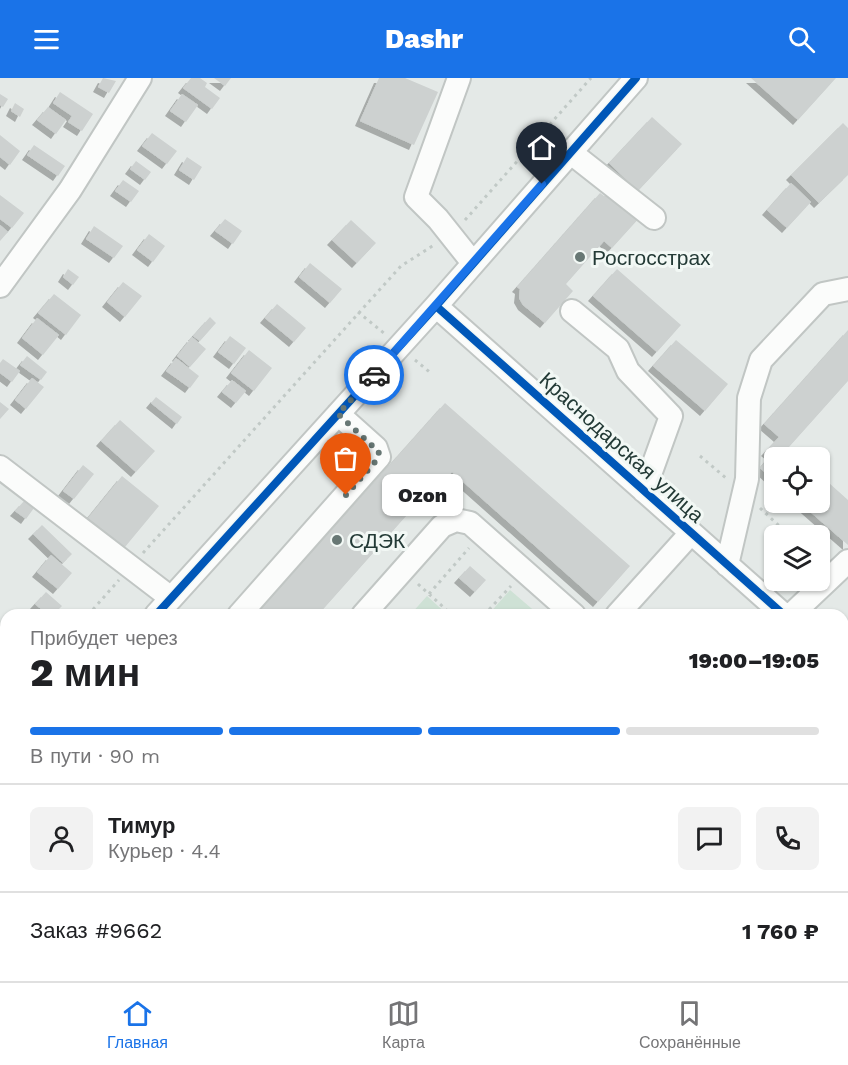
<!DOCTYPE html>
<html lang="ru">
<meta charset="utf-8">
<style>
body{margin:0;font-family:"Work Sans",sans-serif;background:#f2f2f2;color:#202124;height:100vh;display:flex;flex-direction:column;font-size:22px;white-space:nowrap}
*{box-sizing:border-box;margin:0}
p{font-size:20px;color:#757577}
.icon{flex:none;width:33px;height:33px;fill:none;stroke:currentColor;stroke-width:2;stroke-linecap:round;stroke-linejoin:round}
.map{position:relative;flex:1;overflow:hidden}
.side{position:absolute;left:0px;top:531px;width:849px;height:372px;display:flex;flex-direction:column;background:#fff;border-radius:18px 18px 0 0;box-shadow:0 2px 4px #0004}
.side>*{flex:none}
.controls{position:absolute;left:764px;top:369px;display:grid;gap:12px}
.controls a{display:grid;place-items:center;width:66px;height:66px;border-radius:9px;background:#fff;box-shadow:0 2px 4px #0004;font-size:30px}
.pin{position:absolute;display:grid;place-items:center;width:51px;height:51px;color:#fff;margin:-62px -26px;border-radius:50% 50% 50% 0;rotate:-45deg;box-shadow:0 0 6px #0007}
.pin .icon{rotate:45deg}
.courier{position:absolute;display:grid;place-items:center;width:60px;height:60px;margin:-30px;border:4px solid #1a73e8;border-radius:50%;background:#fff;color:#222;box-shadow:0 2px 8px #0007}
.bubble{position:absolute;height:42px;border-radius:9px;background:#fff;box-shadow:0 2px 4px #0004;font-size:20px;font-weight:800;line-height:42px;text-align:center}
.overview em{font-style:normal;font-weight:800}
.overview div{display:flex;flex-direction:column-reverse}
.overview{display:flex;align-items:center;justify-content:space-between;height:102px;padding:0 30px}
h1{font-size:39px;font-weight:800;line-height:45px}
.bar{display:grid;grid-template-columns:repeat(4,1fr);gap:9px 6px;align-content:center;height:72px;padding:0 30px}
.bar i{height:8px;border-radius:4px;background:#e0e0e0}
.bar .selected{background:#1a73e8}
.bar p{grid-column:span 4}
.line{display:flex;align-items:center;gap:15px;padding:0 30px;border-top:2px solid #e0e0e0}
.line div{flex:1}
.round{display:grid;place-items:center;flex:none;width:63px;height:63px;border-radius:9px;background:#f2f2f2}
header{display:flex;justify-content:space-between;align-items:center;height:78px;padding:0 30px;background:#1a73e8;color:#fff;font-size:27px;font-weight:800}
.tab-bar{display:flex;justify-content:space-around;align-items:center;height:84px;border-top:2px solid #e0e0e0;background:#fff;font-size:16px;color:#757577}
.tab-bar a{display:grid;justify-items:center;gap:3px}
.tab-bar .selected{color:#1a73e8}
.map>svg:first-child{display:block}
.green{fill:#cee1d5}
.building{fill:#cdd1d0;filter:url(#shadow)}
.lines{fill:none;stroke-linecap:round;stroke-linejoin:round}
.minor-casing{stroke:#c1c6c4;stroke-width:26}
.path{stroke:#c1c9c6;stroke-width:3;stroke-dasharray:3 4.5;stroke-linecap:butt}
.minor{stroke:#fbfcfb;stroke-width:22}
.cycleway-casing{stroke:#f2f8f5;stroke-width:11}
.cycleway{stroke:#0057b8;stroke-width:8}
.done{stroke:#677774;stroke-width:6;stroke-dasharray:0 10.8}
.route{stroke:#1a73e8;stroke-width:8}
.poi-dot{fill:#677774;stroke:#f2f8f5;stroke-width:2}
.labels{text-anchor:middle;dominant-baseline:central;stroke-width:6;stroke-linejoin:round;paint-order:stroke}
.poi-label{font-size:21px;fill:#233a36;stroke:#f2f8f5;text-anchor:start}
.street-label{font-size:21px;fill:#233a36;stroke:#f2f8f5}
</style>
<header><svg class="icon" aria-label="menu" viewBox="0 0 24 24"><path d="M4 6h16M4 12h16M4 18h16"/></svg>Dashr<svg class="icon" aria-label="search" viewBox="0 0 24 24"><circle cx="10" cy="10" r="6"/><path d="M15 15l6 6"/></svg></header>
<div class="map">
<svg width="848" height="903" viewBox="0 0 848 903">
<defs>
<filter id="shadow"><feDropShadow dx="-5" dy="5" stdDeviation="0" flood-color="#0004"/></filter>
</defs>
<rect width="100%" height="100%" fill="#e4e9e7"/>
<path class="green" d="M 510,512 L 538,536 L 488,537 Z
M 427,518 L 448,537 L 410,537 Z"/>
<path class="building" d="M 103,0 L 116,3 L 109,15 L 98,9 Z
M 191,0 L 200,0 L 207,5 L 205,9 L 220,20 L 212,31 L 183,10 Z
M 214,0 L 231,0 L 225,8 Z
M 379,0 L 405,0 L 438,14 L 414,67 L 360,43 Z
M 751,0 L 836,0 L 798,42 Z
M 60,14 L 93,36 L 82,53 L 68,44 L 72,38 L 53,25 Z
M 0,16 L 8,21 L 3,29 L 0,27 Z
M 182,16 L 198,27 L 186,44 L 170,33 Z
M 15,25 L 24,31 L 20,39 L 11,33 Z
M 48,29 L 66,42 L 56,56 L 37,42 Z
M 652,39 L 682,66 L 638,113 L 609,85 Z
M 843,45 L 848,50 L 848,97 L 819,125 L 791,97 Z
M 152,55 L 177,73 L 167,86 L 142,68 Z
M 0,57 L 20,73 L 10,87 L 0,79 Z
M 34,67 L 65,88 L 58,98 L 27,77 Z
M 187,79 L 202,89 L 194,102 L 179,92 Z
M 136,83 L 151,94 L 145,102 L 130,91 Z
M 123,102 L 139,113 L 131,124 L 115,113 Z
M 791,105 L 811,124 L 787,150 L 767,132 Z
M 600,115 L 604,118 L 613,116 L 641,138 L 612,170 L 604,163 L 566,206 L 573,213 L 545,245 L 523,227 L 519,220 L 520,211 L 517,209 Z
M 0,117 L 24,135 L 12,150 L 0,141 Z
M 225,141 L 242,153 L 233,166 L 215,153 Z
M 351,142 L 376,165 L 357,185 L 332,162 Z
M 0,147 L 8,154 L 0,163 Z
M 94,148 L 123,168 L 114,180 L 86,161 Z
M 149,156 L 165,168 L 153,184 L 137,172 Z
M 310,185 L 342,211 L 330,225 L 299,199 Z
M 68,191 L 79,199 L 73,207 L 63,199 Z
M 617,191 L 681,247 L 657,274 L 593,218 Z
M 123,204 L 142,218 L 125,239 L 107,224 Z
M 54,216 L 81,237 L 66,257 L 38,235 Z
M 277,226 L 306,250 L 294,264 L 265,240 Z
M 210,239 L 216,245 L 200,263 L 193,258 Z
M 37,240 L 59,257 L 43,277 L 22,260 Z
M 848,252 L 848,303 L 789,369 L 801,380 L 774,380 L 774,403 L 760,390 L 771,377 L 766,373 L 779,359 L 764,346 Z
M 230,258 L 246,270 L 234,286 L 218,274 Z
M 192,259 L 206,271 L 190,289 L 177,278 Z
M 676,262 L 728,306 L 705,333 L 653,288 Z
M 249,272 L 272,290 L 254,313 L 231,295 Z
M 27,278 L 47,294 L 41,302 L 20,287 Z
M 176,280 L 199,298 L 190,310 L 166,293 Z
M 3,281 L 20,293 L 12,304 L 0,295 L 0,285 Z
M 32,300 L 44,309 L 26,331 L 15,322 Z
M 232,302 L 246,313 L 236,325 L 222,314 Z
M 156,319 L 182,339 L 177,346 L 151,325 Z
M 0,324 L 9,331 L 0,341 Z
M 445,325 L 630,488 L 598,524 L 452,394 L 442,404 L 439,401 L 318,537 L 256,537 Z
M 120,342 L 155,373 L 136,394 L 101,363 Z
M 83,387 L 94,396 L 74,421 L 63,413 Z
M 819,396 L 848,422 L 848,467 L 799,424 L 819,424 Z
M 122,398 L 159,428 L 125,469 L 88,440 Z
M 24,423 L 34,430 L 26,441 L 15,433 Z
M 42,447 L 72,476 L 63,485 L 33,456 Z
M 51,477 L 72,495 L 58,511 L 37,494 Z
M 470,488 L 486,502 L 475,514 L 459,500 Z
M 46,514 L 62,528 L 53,537 L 48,537 L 35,526 Z
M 0,551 L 6,556 L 6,597 L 0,604 Z
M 843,653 L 848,658 L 848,704 L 843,699 Z
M 843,854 L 848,859 L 848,883 L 843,879 Z
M 96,897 L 115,897 L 110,903 L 103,903 Z
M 200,897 L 265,897 L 272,903 L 207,903 Z
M 352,897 L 409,897 L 404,903 L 347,903 Z
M 489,897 L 528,897 L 535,903 L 484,903 Z
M 594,897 L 644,897 L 638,903 L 595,903 L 591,900 Z
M 707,897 L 733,897 L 740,903 L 714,903 Z
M 765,897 L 812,897 L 819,903 L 772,903 Z"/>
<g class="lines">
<g class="minor-casing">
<path id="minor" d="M 459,0 L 416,119 L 438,141 L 473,185
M 570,74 L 654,140
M 0,208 L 70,112 L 140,0
M 436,228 L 784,537
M 572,233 L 618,271 L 628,293 L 671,338 L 644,413
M 0,389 L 171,520
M 727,487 L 747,401 L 749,320 L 761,282 L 823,216 L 848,211
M 156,537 L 436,228 L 636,0
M 239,537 L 379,379 L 376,370 L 338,336
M 363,537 L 442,448 L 456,442 L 470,445 L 574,537
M 617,537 L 691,455
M 791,537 L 848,483
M 843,590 L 848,594
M 0,713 L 6,707
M 0,751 L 6,756
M 166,897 L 172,903
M 442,903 L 448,897"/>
</g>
<path class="path" d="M 465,142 L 591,0
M 358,234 L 385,256
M 415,282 L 432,296
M 700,378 L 726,400
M 760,430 L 790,458
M 143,475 L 401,188 L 434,167
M 418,506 L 452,537
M 429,516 L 469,470
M 88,537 L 119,502
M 484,537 L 511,508
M 0,634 L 6,628"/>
<use href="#minor" class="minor"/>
<g class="cycleway-casing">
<path id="cycleway" d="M 436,228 L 784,537
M 156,537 L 436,228 L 636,0"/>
</g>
<use href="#cycleway" class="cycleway"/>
</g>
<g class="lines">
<path class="done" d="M 346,417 L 376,383 L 379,374 L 338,336 L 374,297"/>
<path class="route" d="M 374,297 L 542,106"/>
</g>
<g class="poi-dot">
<circle cx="580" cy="179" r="6"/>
<circle cx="337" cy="462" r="6"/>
</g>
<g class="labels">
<g class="poi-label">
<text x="592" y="179">Росгосстрах</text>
<text x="349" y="462">СДЭК</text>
</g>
<g class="street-label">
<text transform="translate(622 369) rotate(42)">Краснодарская улица</text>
</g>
</g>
</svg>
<div class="controls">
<a><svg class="icon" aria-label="locate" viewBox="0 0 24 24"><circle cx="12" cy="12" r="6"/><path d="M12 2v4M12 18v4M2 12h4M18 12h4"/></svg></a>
<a><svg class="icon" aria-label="layers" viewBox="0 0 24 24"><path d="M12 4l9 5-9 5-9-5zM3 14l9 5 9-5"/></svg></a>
</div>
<div class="pin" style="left:346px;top:417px;background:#ea580c"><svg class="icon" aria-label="bag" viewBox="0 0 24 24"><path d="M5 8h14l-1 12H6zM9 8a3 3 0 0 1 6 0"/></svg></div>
<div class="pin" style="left:542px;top:106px;background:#1f2937"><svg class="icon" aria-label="home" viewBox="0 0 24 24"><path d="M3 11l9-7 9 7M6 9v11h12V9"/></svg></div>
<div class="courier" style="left:374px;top:297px"><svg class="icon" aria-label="car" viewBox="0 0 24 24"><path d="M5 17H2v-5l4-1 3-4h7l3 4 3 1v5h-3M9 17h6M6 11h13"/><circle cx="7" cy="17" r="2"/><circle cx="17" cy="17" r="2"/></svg></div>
<div class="bubble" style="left:382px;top:396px;width:81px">Ozon</div>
<section class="side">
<div class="overview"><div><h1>2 мин</h1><p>Прибудет через</p></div><em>19:00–19:05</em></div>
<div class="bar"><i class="selected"></i><i class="selected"></i><i class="selected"></i><i></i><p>В пути · 90 m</p></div>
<div class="line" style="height:108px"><a class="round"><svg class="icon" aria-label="person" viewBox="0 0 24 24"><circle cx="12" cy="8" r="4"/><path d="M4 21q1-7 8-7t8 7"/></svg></a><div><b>Тимур</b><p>Курьер · 4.4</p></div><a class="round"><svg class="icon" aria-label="chat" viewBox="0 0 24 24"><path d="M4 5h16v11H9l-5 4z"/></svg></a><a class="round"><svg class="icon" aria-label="phone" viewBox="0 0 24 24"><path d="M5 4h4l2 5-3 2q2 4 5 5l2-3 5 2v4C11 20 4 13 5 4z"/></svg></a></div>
<div class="line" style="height:78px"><div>Заказ #9662</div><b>1 760 ₽</b></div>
</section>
</div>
<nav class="tab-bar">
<a class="selected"><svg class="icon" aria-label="home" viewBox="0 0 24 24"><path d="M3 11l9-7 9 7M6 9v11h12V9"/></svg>Главная</a>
<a><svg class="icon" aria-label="map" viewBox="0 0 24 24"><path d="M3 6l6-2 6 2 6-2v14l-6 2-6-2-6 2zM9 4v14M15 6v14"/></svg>Карта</a>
<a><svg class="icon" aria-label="saved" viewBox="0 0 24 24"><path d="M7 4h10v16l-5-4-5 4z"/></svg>Сохранённые</a>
</nav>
